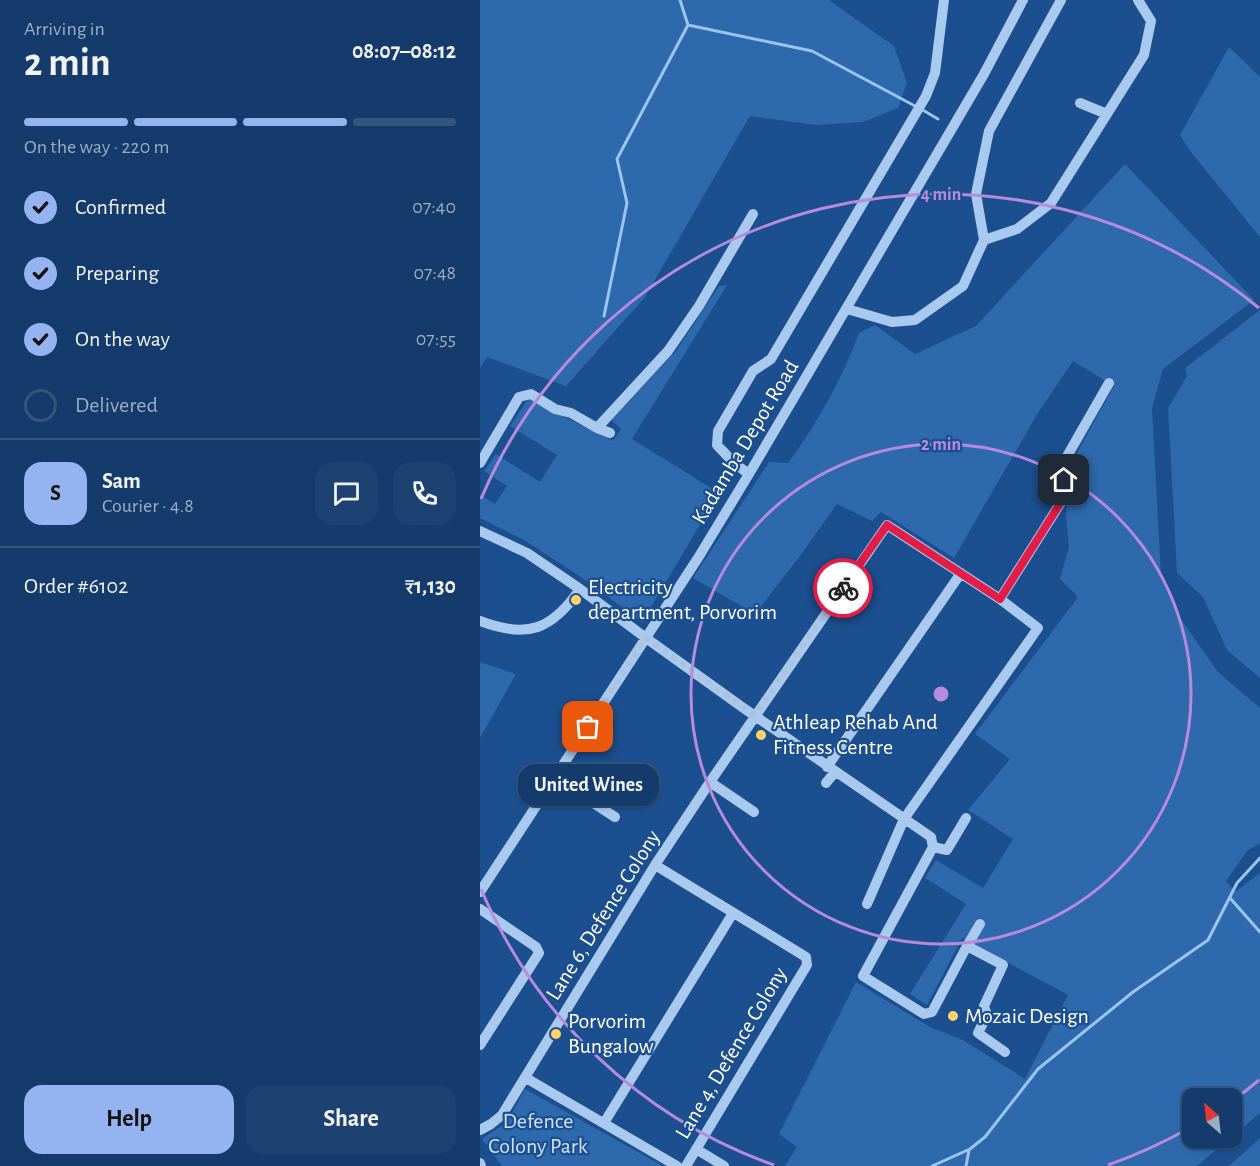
<!DOCTYPE html>
<meta charset="utf-8">
<style>
body{margin:0;font-family:"Alegreya Sans",sans-serif;background:#1d4271;color:#f1f3f6;height:100vh;display:flex;flex-direction:column;font-size:22px;white-space:nowrap}
*{box-sizing:border-box;margin:0}
p{font-size:20px;color:#9dadc1}
.icon{flex:none;width:33px;height:33px;fill:none;stroke:currentColor;stroke-width:2;stroke-linecap:round;stroke-linejoin:round}
.map{position:relative;flex:1;overflow:hidden}
.details{display:flex;flex-direction:column;background:#143b6b;width:480px}
.details>*{flex:none}
.needle{width:39px;rotate:332deg}
.buttons{position:absolute;left:702px;top:1088px;display:grid;gap:12px}
.buttons a{display:grid;place-items:center;width:60px;height:60px;border-radius:12px;background:#143b6b;box-shadow:0 2px 4px #0004,0 0 0 2px #33557e;font-size:30px}
.pin{position:absolute;display:grid;place-items:center;width:51px;height:51px;color:#fff;margin:-26px;border-radius:12px;box-shadow:0 3px 9px #0006}
.courier{position:absolute;display:grid;place-items:center;width:60px;height:60px;margin:-30px;border:4px solid #e11d48;border-radius:50%;background:#fff;color:#222;box-shadow:0 2px 8px #0007}
.bubble{position:absolute;height:42px;border-radius:18px;background:#143b6b;box-shadow:0 2px 4px #0004,0 0 0 2px #33557e;font-size:20px;font-weight:700;line-height:42px;text-align:center}
.headline em{font-style:normal;font-weight:700}
.headline div{display:flex;flex-direction:column-reverse}
.headline{display:flex;align-items:center;justify-content:space-between;height:102px;padding:0 24px}
h1{font-size:39px;font-weight:700;line-height:45px}
.bar{display:grid;grid-template-columns:repeat(4,1fr);gap:9px 6px;align-content:center;height:72px;padding:0 24px}
.bar i{height:8px;border-radius:4px;background:#33557e}
.bar .current{background:#95b2f1}
.bar p{grid-column:span 4}
.line{display:flex;align-items:center;gap:15px;padding:0 24px;border-top:2px solid #33557e}
.line div{flex:1}
.round{display:grid;place-items:center;flex:none;width:63px;height:63px;border-radius:18px;background:#1d4271}
ol{padding:0 24px;list-style:none}
li{display:flex;align-items:center;gap:18px;height:66px}
li p{margin-inline-start:auto}
li .icon{padding:6px;border-radius:50%;background:#95b2f1;color:#111;stroke-width:4}
li:last-child{color:#9dadc1}
li i{width:33px;height:33px;border:3px solid #33557e;border-radius:50%}
.cta{display:flex;gap:12px;margin-top:auto;padding:12px 24px}
.cta a{flex:1;height:69px;border-radius:18px;background:#95b2f1;color:#111;font-size:24px;font-weight:700;line-height:69px;text-align:center}
.cta a+a{background:#1d4271;color:#f1f3f6}
main{display:flex;flex:1;min-height:0}
.map>svg:first-child{display:block}
.green{fill:#2e69ad}
.lines{fill:none;stroke-linecap:round;stroke-linejoin:round}
.stream{stroke:#9cc4f0;stroke-width:3}
.minor{stroke:#a9c9ee;stroke-width:10}
.done{stroke:#afc1d8;stroke-width:6;stroke-dasharray:0 10.8}
.route{stroke:#e11d48;stroke-width:8}
.ring{fill:none;stroke:#b68bdc;stroke-width:3}
.poi-dot{fill:#ffd166;stroke:#1b4f8f;stroke-width:2}
.labels{text-anchor:middle;dominant-baseline:central;stroke-width:4.5;stroke-linejoin:round;paint-order:stroke}
.street-label{font-size:22px;fill:#fff;stroke:#1b4f8f}
.poi-label{font-size:22px;fill:#fff;stroke:#1b4f8f;text-anchor:start}
.park-label{font-size:22px;fill:#cfe3fa;stroke:#1b4f8f}
.centre{fill:#b68bdc;stroke:#1b4f8f;stroke-width:3}
.ring-label{font-size:18px;text-anchor:middle;font-weight:bold;fill:#b68bdc;stroke:#1b4f8f;stroke-width:4.5;stroke-linejoin:round;paint-order:stroke}
</style>
<main>
<section class="details">
<div class="headline"><div><h1>2 min</h1><p>Arriving in</p></div><em>08:07–08:12</em></div>
<div class="bar"><i class="current"></i><i class="current"></i><i class="current"></i><i></i><p>On the way · 220 m</p></div>
<ol>
<li><svg class="icon" aria-label="check" viewBox="0 0 24 24"><path d="M5 12l5 5 9-10"/></svg>Confirmed<p>07:40</p></li>
<li><svg class="icon" aria-label="check" viewBox="0 0 24 24"><path d="M5 12l5 5 9-10"/></svg>Preparing<p>07:48</p></li>
<li><svg class="icon" aria-label="check" viewBox="0 0 24 24"><path d="M5 12l5 5 9-10"/></svg>On the way<p>07:55</p></li>
<li><i></i>Delivered</li>
</ol>
<div class="line" style="height:108px"><b class="round" style="background:#95b2f1;color:#111">S</b><div><b>Sam</b><p>Courier · 4.8</p></div><a class="round"><svg class="icon" aria-label="chat" viewBox="0 0 24 24"><path d="M4 5h16v11H9l-5 4z"/></svg></a><a class="round"><svg class="icon" aria-label="phone" viewBox="0 0 24 24"><path d="M5 4h4l2 5-3 2q2 4 5 5l2-3 5 2v4C11 20 4 13 5 4z"/></svg></a></div>
<div class="line" style="height:78px"><div>Order #6102</div><b>₹1,130</b></div>
<div class="cta"><a>Help</a><a>Share</a></div>
</section>
<div class="map">
<svg width="780" height="1166" viewBox="0 0 780 1166">
<rect width="100%" height="100%" fill="#1b4f8f"/>
<path class="green" d="M 0,0 L 349,0 L 414,46 L 427,83 L 418,108 L 383,122 L 336,125 L 270,116 L 165,297 L 86,386 L 7,357 L 0,368 Z
M 749,47 L 780,77 L 780,237 L 710,151 L 700,135 Z
M 645,164 L 774,300 L 683,369 L 672,408 L 681,576 L 698,615 L 738,672 L 780,708 L 780,843 L 767,851 L 746,881 L 755,892 L 780,873 L 780,1113 L 752,1137 L 752,1098 L 712,1098 L 712,1137 L 751,1137 L 717,1166 L 305,1166 L 317,1147 L 299,1134 L 376,982 L 450,1027 L 483,1040 L 545,1079 L 588,995 L 482,938 L 447,1005 L 430,994 L 486,904 L 445,878 L 456,860 L 503,888 L 533,839 L 488,810 L 530,759 L 495,734 L 598,597 L 580,579 L 589,547 L 586,516 L 589,467 L 634,386 L 593,361 L 556,416 L 474,558 L 401,512 L 392,521 L 357,504 L 320,556 L 275,614 L 213,578 L 289,462 L 308,463 C 337,424 362,379 379,333 L 395,325 L 435,354 L 496,326 Z
M 247,285 L 152,439 L 239,493 L 162,622 L 101,577 L 44,540 L 0,518 L 0,495 L 15,504 L 27,486 L 4,471 L 16,454 L 60,482 L 77,455 L 30,426 L 48,399 L 133,441 L 141,429 L 131,420 L 196,351 L 239,286 Z
M 780,310 L 780,678 L 747,650 L 723,597 L 697,573 L 688,408 L 707,376 L 705,368 Z
M 0,662 L 36,674 L 0,738 Z
M 45,1089 L 183,1166 L 22,1166 L 2,1139 L 27,1122 Z
M 780,1138 L 780,1166 L 749,1166 Z"/>
<g class="lines">
<path class="stream" d="M 208,25 L 332,51 L 435,106
M 441,109 L 458,119
M 124,316 L 147,203 L 137,159 L 208,25 L 200,0
M 750,898 L 780,932
M 452,1166 L 490,1149 L 505,1137 L 558,1069 L 653,992 L 728,940 L 757,883 L 780,858
M 486,1166 L 489,1150"/>
<path class="minor" d="M 600,103 L 627,114
M 504,240 L 496,194 L 509,131 L 581,0
M 367,309 L 412,322 L 435,320 L 483,286 L 504,240 L 537,229 L 571,203 L 664,55 L 671,21 L 658,0
M 117,428 L 188,351 L 219,306 L 273,214
M 0,463 L 39,397 L 51,394 L 75,409 L 91,413 L 117,428 L 130,433
M 269,474 L 254,463 L 237,445 L 238,431 L 273,371 L 291,359 L 446,96 L 455,73 L 464,0
M 0,531 L 47,553 L 100,589 L 166,638 L 262,707 L 451,837 L 453,847 L 383,976 L 444,1014 L 452,1012 L 487,946 L 523,965 L 504,1006 L 507,1015 L 498,1033 L 525,1052
M 520,599 L 583,499 L 584,480 L 582,465 L 629,383
M 0,621 C 47,639 72,630 100,589
M 347,767 L 481,573
M 75,778 L 135,817
M 230,782 L 274,812
M 346,783 L 355,772
M 453,847 L 467,850 L 486,818
M 175,865 L 326,957 L 327,965 L 206,1166
M 0,892 L 218,558 L 269,474 L 504,74 L 543,0
M 0,909 L 56,947 L 59,953 L 0,1045
M 487,946 L 500,924
M 46,1078 L 197,1166
M 124,1123 L 253,913
M 0,1130 L 11,1124 L 22,1115 L 175,865 L 230,782 L 407,525 L 520,599 L 558,628 L 424,819 L 387,904
M 216,1149 L 244,1166
M 0,1163 L 1,1166"/>
</g>
<g class="lines">
<path class="done" d="M 108,727 L 166,638 L 274,715 L 363,588"/>
<path class="route" d="M 363,588 L 407,525 L 520,599 L 583,499 L 584,480"/>
</g>
<g class="ring">
<circle cx="461" cy="694" r="250"/>
<path d="M779 1080A500 500 0 0 1 755 1099M711 1127A500 500 0 0 1 628 1165M294 1165A500 500 0 0 1 1 889M1 499A500 500 0 0 1 779 308"/>
</g>
<g class="poi-dot">
<circle cx="96" cy="600" r="6"/>
<circle cx="281" cy="735" r="6"/>
<circle cx="473" cy="1016" r="6"/>
<circle cx="76" cy="1034" r="6"/>
</g>
<g class="labels">
<g class="street-label">
<text transform="translate(265 442) rotate(-59)">Kadamba Depot Road</text>
<text transform="translate(123 915) rotate(-58)">Lane 6, Defence Colony</text>
<text transform="translate(251 1053) rotate(-59)">Lane 4, Defence Colony</text>
</g>
<g class="poi-label">
<text x="108" y="587">Electricity<tspan x="108" dy="25">department, Porvorim</tspan></text>
<text x="293" y="722">Athleap Rehab And<tspan x="293" dy="25">Fitness Centre</tspan></text>
<text x="485" y="1016">Mozaic Design</text>
<text x="88" y="1021">Porvorim<tspan x="88" dy="25">Bungalow</tspan></text>
</g>
<g class="park-label">
<text x="58" y="1121">Defence<tspan x="58" dy="25">Colony Park</tspan></text>
</g>
</g>
<circle cx="461" cy="694" r="9" class="centre"/>
<g class="ring-label">
<text x="461" y="200">4 min</text>
<text x="461" y="450">2 min</text>
</g>
</svg>
<div class="buttons">
<a><svg class="needle" viewBox="-14 -14 28 28"><path d="M0-13l5 13h-10z" fill="#e53935"/><path d="M0 13l5-13h-10z" fill="#9dadc1"/></svg></a>
</div>
<div class="pin" style="left:108px;top:727px;background:#ea580c"><svg class="icon" aria-label="bag" viewBox="0 0 24 24"><path d="M5 8h14l-1 12H6zM9 8a3 3 0 0 1 6 0"/></svg></div>
<div class="pin" style="left:584px;top:480px;background:#1f2937"><svg class="icon" aria-label="home" viewBox="0 0 24 24"><path d="M3 11l9-7 9 7M6 9v11h12V9"/></svg></div>
<div class="courier" style="left:363px;top:588px"><svg class="icon" aria-label="bike" viewBox="0 0 24 24"><circle cx="6" cy="16" r="4"/><circle cx="18" cy="16" r="4"/><path d="M6 16l4-8h5l3 8M10 8l3 8H6M13 5h3"/></svg></div>
<div class="bubble" style="left:38px;top:764px;width:141px">United Wines</div>
</div>
</main>
